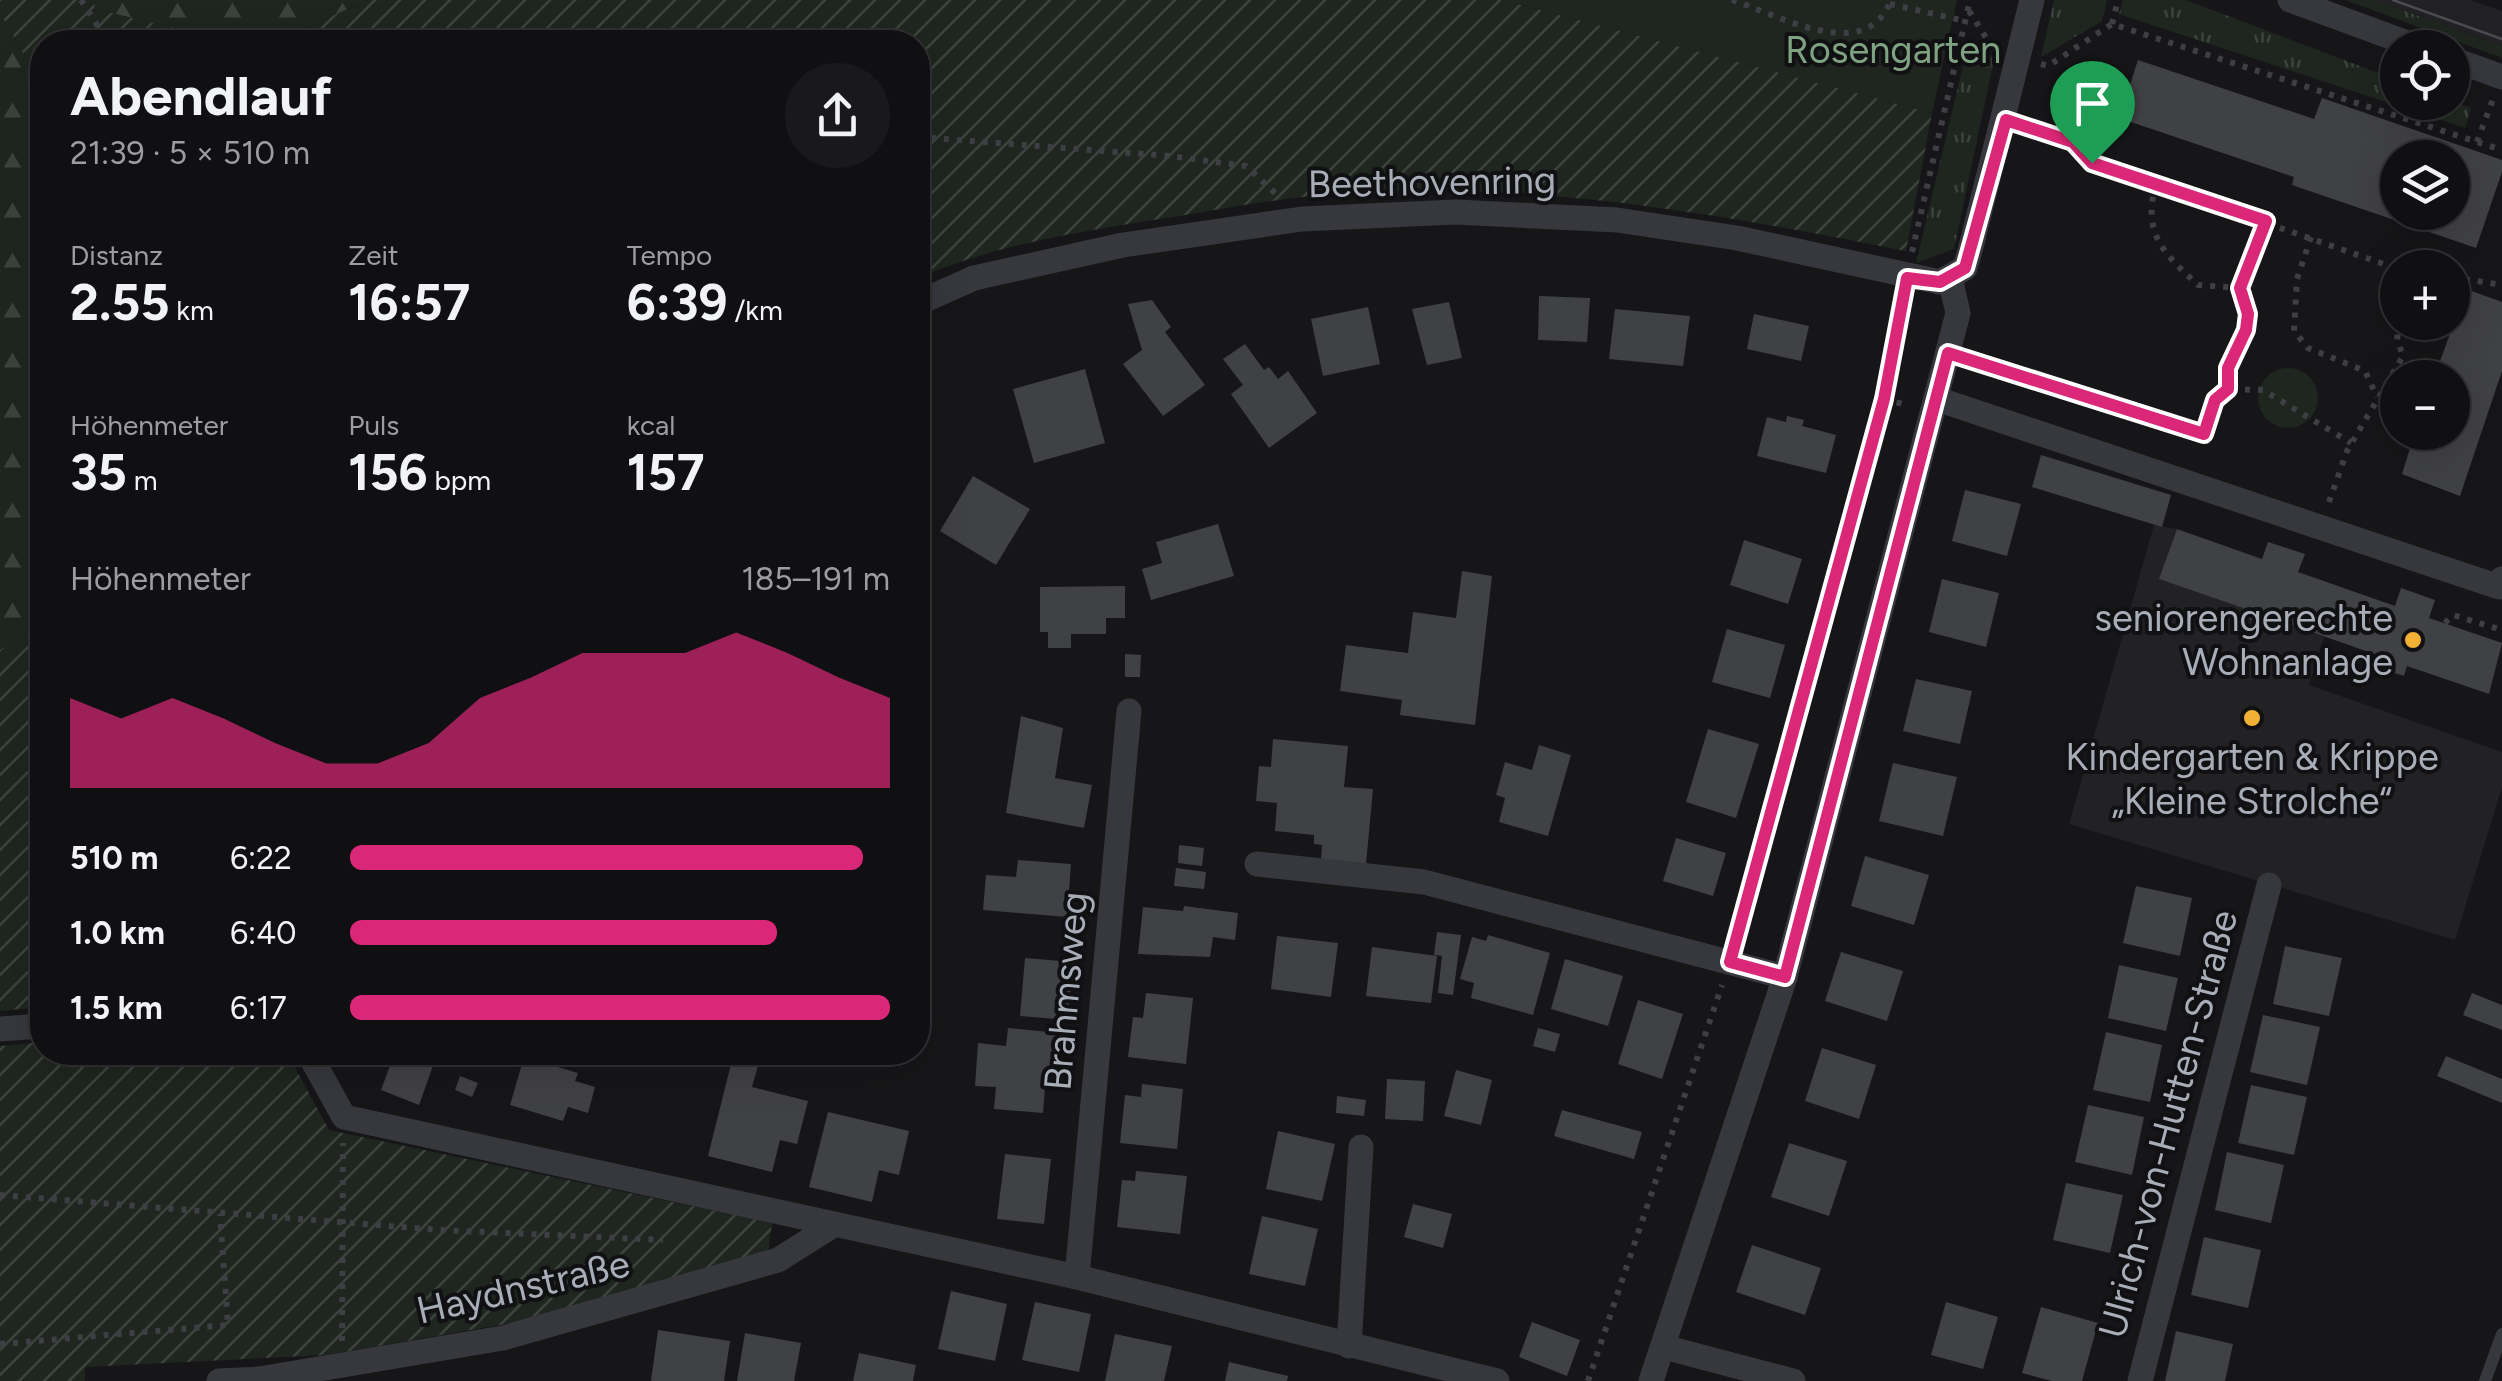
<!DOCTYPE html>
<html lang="de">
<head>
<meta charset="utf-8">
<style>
	:root { --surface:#101012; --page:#19191b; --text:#f1f3f6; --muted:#9c9d9f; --line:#303032; --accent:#db2777 }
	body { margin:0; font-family:Figtree,sans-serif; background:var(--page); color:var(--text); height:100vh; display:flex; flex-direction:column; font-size:38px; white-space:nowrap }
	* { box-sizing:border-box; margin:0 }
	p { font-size:32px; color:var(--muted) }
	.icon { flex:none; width:55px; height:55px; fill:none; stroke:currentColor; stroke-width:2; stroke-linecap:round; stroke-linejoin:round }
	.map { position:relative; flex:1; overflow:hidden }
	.details { position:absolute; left:30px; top:30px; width:900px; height:1035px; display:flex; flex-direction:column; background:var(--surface); border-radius:40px; box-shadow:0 10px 40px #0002,0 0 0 2px var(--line) }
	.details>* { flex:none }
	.fabs { position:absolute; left:2380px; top:30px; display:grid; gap:20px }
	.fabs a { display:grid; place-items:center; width:90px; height:90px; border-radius:50%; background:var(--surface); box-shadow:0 10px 40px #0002,0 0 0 2px var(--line); font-size:50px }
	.pin { position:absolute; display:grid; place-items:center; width:85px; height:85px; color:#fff; margin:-102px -42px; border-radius:50% 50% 50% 0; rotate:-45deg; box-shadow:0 0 10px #0007 }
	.pin .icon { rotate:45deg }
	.round { display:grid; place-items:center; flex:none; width:105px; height:105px; border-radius:52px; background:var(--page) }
	.head { display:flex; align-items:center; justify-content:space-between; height:170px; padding:0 40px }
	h1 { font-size:55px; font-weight:700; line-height:75px }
	.stats { display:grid; grid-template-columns:repeat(3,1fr); gap:15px; height:170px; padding:10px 40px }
	.stats div { display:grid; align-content:center }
	.stats b { font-size:50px; font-weight:700 }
	.stats small { font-size:28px; font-weight:400 }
	.stats p { font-size:28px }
	.chart { height:280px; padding:20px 40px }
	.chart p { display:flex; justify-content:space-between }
	.chart svg { width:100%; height:180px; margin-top:10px; fill:var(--accent); opacity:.7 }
	ul { padding:0 40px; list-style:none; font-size:32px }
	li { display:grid; grid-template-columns:160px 120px 1fr; align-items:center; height:75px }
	li i { height:25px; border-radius:12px; background:var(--accent) }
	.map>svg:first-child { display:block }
	.built { fill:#222225 }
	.grass { fill:url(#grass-tufts) }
	.forest { fill:url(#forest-firs) }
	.park { fill:#1e261f }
	.garden { fill:url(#garden-furrows) }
	.building { fill:#404145; fill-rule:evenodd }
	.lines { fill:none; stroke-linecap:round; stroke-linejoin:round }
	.path { stroke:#3d3f44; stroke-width:6; stroke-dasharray:5 8; stroke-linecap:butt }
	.lane { stroke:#37383d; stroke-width:12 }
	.street { stroke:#37383d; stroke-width:25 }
	.tram { stroke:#4a4c52; stroke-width:2.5 }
	.route-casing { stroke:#fff; stroke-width:20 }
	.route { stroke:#db2777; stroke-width:12 }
	.poi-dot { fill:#f2b134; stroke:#111113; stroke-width:4 }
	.labels { text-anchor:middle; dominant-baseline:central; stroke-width:8; stroke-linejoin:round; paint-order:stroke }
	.park-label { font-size:38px; fill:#7fa381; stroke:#111113 }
	.street-label { font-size:38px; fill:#a8adb8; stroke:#111113 }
	.poi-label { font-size:38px; fill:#a8adb8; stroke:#111113; text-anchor:end }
</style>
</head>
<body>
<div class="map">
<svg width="2502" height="1381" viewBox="0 0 2502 1381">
	<defs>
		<pattern id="grass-tufts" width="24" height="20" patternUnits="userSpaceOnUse" patternTransform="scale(2.5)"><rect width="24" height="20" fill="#1e261f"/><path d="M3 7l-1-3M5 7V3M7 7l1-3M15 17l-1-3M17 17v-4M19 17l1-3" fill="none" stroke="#3c433d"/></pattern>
		<pattern id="forest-firs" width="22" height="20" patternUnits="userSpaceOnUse" patternTransform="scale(2.5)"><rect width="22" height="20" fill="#1e261f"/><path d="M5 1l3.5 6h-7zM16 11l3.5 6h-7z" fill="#3c433d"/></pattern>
		<pattern id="garden-furrows" width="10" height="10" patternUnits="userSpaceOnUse" patternTransform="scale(2.5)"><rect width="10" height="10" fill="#1e261f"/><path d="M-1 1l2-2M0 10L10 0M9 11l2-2" fill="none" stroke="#3c433d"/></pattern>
	</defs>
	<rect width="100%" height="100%" fill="#161618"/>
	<g class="built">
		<path d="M2374,0h96l32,11v35z"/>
		<path d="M2154,525l23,4 -17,50 83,29 -3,8 26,9 3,-8 55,20 -15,48 193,67v35l-47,153 -386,-116z"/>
	</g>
	<g class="grass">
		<path d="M2054,0h53l-5,21 -61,36z"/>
		<path d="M2123,0h63l211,80 1,22 55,-1 18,7 -6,20 -346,-114z"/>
		<path d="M2346,0h28l128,46v12z"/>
		<path d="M1995,55l-41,194 -38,14 47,-197 14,-9z"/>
	</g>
	<g class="forest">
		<path d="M94,0h275l-97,42h-39l-139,-33z"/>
		<path d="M0,13l42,73v535l-42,29z"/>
	</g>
	<g class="park">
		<path d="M1502,0h455l-25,113z"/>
		<circle cx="2288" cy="398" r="30"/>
	</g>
	<g class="garden">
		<path d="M0,0h94l1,9 138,33h-191v44l-42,-73z"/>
		<path d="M369,0h1133l430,113 -26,138c-198,-39 -400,-76 -603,-54 -48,5 -95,15 -143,22 -82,13 -166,26 -242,59v-236h-646z"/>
		<path d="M42,621v386l-42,4v-361z"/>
		<path d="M42,1042v10l245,1 42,77 443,93 -4,30 -263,71 -179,31 -241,12v14h-85v-335z"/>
	</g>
	<g class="building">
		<path d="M2138,60l176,59 8,-21 180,62v12l-26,76 -184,-63 2,-8 -175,-59zM2398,158h54v54h-54z"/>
		<path d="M2466,289l36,13v69l-42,125 -58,-22 13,-42h37v-54h-18z"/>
		<path d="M1539,296l51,2 -3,44 -49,-2z"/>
		<path d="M1152,300l19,27 -6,5 40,53 -42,31 -40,-52 19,-14 -14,-46z"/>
		<path d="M1449,302l13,56 -35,7 -15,-56z"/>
		<path d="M1368,307l12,57 -57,12 -12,-57z"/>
		<path d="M1615,309l75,7 -7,50 -74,-7z"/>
		<path d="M1754,314l55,12 -8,35 -54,-12z"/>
		<path d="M1245,344l19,26 5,-3 9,12 10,-8 29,42 -48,35 -38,-54 12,-9 -20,-26z"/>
		<path d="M1085,369l20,74 -71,20 -21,-74z"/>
		<path d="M1787,416l17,4 -2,6 34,9 -10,38 -69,-17 10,-39 19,5z"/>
		<path d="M2041,455l130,40 -9,32 -130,-40z"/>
		<path d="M973,476l57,33 -34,56 -56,-34z"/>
		<path d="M1965,490l56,14 -14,52 -55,-15z"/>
		<path d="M1218,524l16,52 -83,24 -9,-31 20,-6 -6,-21z"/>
		<path d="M2177,529l85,30 6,-17 37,12 -7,18 97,34 6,-18 34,12 -6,18 73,25 -13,51 -82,-28 -3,10 -28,-9 4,-11 -111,-39 -3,8 -26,-9 3,-8 -84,-29z"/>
		<path d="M1744,540l58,19 -14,45 -58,-19z"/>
		<path d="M1462,571l30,5 -17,149 -75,-10 2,-15 -62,-9 6,-46 62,8 5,-41 43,6z"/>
		<path d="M1942,579l57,14 -13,54 -57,-15z"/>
		<path d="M1125,586v32h-19v16h-35v14h-23v-16h-8v-45z"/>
		<path d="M1727,629l58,16 -15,53 -58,-16z"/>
		<path d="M1125,654l16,1 -1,22h-15z"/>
		<path d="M1916,679l56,12 -12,53 -57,-13z"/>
		<path d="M1021,716l42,12 -8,50 37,7 -8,43 -78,-15z"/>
		<path d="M1708,729l51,15 -23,74 -50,-16z"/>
		<path d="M1273,739l75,7 -4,41 29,2 -7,75 -45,-4 1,-15 -8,-1v-9l-39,-4 2,-28 -21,-2 3,-35 12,1z"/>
		<path d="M1539,745l32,10 -23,81 -49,-14 6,-24 -9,-3 9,-33 27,8z"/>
		<path d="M1893,763l64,14 -14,59 -64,-15z"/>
		<path d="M1676,838l50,15 -13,43 -50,-15z"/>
		<path d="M1179,845l25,3 -2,18 -24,-3z"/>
		<path d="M1865,856l64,19 -15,50 -63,-19z"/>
		<path d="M1018,860l53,4 -4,53 -84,-7 3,-35 30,2z"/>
		<path d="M1176,868l30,4 -2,17 -30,-3z"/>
		<path d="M2136,886l56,12 -12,58 -57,-13z"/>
		<path d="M1184,906l54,7 -3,27 -22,-3 -3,20 -72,-3 5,-47 40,4z"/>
		<path d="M1437,932l24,3 -8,60 -15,-2 4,-37 -8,-1z"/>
		<path d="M1488,935l62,18 -17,62 -62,-17 3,-15 -14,-4 12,-42 14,4z"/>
		<path d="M1277,936l61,7 -7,54 -60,-8z"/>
		<path d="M2285,946l57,12 -13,58 -56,-12z"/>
		<path d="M1372,947l65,9 -6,47 -65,-7z"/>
		<path d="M1841,952l62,19 -16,50 -62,-20z"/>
		<path d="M1025,958l48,4 -5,58 -48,-4z"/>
		<path d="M1565,959l58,17 -15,50 -57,-17z"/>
		<path d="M2119,965l59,13 -12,53 -58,-13z"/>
		<path d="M1146,993l47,5 -7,66 -58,-7 5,-40 10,1z"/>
		<path d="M2472,993l30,12v25l-39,-15z"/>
		<path d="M1638,1000l45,14 -21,65 -44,-15z"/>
		<path d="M2263,1015l57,12 -13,58 -57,-13z"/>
		<path d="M1008,1028l51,5 -4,43 -9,-1 -3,38 -49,-4 2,-22 -21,-1 3,-43 28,3z"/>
		<path d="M1538,1028l22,6 -5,18 -22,-6z"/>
		<path d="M2106,1032l56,13 -12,57 -57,-12z"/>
		<path d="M1822,1048l54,17 -17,54 -54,-18z"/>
		<path d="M395,1052h43l-19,53 -38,-15z"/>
		<path d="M734,1052h43l-3,11 -14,-4 -8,28 56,14 -11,43 -17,-4 -8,32 -64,-16z"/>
		<path d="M2446,1056l56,23v24l-65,-27z"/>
		<path d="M524,1057l54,16 -3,8 20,6 -7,26 -20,-6 -5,14 -53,-16z"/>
		<path d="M1456,1070l36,10 -11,45 -37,-9z"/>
		<path d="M460,1076l18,7 -6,14 -17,-7z"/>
		<path d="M1387,1079l38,2 -2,40 -38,-2z"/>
		<path d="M1142,1084l41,5 -6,60 -57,-6 5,-48 16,2z"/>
		<path d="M2251,1085l56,12 -13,58 -56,-12z"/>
		<path d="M1337,1096l29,4 -2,16 -28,-3z"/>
		<path d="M2088,1105l56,12 -12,58 -57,-13z"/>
		<path d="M1562,1110l80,22 -8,27 -80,-23z"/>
		<path d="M828,1112l81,19 -10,44 -20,-5 -7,32 -63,-15z"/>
		<path d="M1278,1131l57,13 -13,57 -56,-12z"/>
		<path d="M1789,1143l58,18 -18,55 -58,-19z"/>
		<path d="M2227,1152l57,13 -13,58 -56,-13z"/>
		<path d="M1005,1154l46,5 -7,65 -47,-5z"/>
		<path d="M1136,1171l51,5 -7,58 -63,-7 5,-47 13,1z"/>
		<path d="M2066,1183l57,12 -13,58 -57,-13z"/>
		<path d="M1413,1204l39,10 -9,34 -39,-11z"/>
		<path d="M1262,1216l56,13 -13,57 -56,-12z"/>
		<path d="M2204,1237l57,13 -13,58 -57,-13z"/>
		<path d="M1752,1245l69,23 -16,47 -69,-23z"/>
		<path d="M951,1291l56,13 -12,57 -57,-12z"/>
		<path d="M1035,1302l56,12 -12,58 -57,-12z"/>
		<path d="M1946,1302l52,15 -15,52 -52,-14z"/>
		<path d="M2041,1307l57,16 -16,58h-30l-30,-8z"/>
		<path d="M1532,1322l48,18 -13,36 -48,-19z"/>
		<path d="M658,1330l72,11 -6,40h-73z"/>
		<path d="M2176,1331l57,13 -8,37h-60z"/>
		<path d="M745,1333l56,10 -7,38h-57z"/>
		<path d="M1115,1334l57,12 -8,35h-59z"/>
		<path d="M859,1353l57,12 -3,16h-60z"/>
		<path d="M1229,1362l59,14 -1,5h-62z"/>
	</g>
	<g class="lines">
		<g class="path">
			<path d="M81,0l27,42"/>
			<path d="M1732,0c47,15 134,66 159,0"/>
			<path d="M1890,4l75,17"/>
			<path d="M1969,11l23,36"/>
			<path d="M2112,24l6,-24"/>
			<path d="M1954,62l38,-15"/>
			<path d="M2041,64l7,2 64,-42 390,126"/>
			<path d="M918,137l252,19 76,10 30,28"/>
			<path d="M2477,142l16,-43"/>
			<path d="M2108,168l290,101"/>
			<path d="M2156,184c-14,49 7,69 42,101l42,3c16,51 -11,55 -12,101"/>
			<path d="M2311,237l-14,42 -3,52 14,17 57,23 12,26"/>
			<path d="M1912,252l58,-252"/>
			<path d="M2452,277l50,8"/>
			<path d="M2240,288l26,-67"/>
			<path d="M1973,361l231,73 11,-34 13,-11 35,1 88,53"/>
			<path d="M1884,399l23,6"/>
			<path d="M2329,502l18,-51 56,-95 -6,-16 2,-18"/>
			<path d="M2445,623l8,-8 49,15"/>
			<path d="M1736,940l148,-541 19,-100"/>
			<path d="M0,1195l439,35 224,10"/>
			<path d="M342,1341l1,-198"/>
			<path d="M0,1344l228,-19 -8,-111"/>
			<path d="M1588,1381l134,-396"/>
		</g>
		<g class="lane">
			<path d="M2005,120l68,22 19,21"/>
			<path d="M2485,1381l17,-47"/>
		</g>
		<g class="street">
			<path d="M2290,0l131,48"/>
			<path d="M2452,59l50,18"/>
			<path d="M918,303l56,-25 149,-33 179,-26 154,-7 161,8 120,18 203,44 25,-14 6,-21 61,-247"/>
			<path d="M1937,399l562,188 3,-8"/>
			<path d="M1257,864l167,18 361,95"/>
			<path d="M0,1029l42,-3"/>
			<path d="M308,1052l36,65 733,160 420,104"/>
			<path d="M1077,1277l52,-566"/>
			<path d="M1349,1346l12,-199"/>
			<path d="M1664,1347l129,34"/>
			<path d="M219,1381l40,-2 244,-41 275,-78 54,-34"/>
			<path d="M1651,1381l134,-404 173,-664 -8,-35"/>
			<path d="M2140,1381l129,-496"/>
		</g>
		<path class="tram" d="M2393,0l109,39"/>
	</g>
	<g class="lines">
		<g class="route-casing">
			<path id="route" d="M2006,120l67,22 19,21 174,58 -26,67 8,26 -2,16 -18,38v21l-13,11 -11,34 -256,-81 -163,624 -55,-15 154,-563 23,-121 33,4 25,-14z"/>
		</g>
		<use href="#route" class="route"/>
	</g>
	<g class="poi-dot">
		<circle cx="2413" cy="640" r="10"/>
		<circle cx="2252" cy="718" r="10"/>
	</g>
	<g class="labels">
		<g class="park-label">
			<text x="1893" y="50">Rosengarten</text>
		</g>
		<g class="street-label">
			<text transform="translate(1432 182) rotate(-1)">Beethovenring</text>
			<text transform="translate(1066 991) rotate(-85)">Brahmsweg</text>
			<text transform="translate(2168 1124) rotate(-75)">Ulrich-von-Hutten-Straße</text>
			<text transform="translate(523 1287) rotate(-13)">Haydnstraße</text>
		</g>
		<g class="poi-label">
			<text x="2393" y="618">seniorengerechte<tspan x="2393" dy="44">Wohnanlage</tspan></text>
			<text x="2252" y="757" text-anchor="middle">Kindergarten &amp; Krippe<tspan x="2252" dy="44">„Kleine Strolche“</tspan></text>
		</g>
	</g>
</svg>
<div class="fabs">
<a><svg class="icon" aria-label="locate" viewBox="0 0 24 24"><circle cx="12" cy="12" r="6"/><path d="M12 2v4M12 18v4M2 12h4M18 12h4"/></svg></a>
<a><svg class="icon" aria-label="layers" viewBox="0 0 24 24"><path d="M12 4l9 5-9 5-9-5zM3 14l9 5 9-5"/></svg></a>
<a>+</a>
<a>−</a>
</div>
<div class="pin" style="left:2092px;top:163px;background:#1e9e55"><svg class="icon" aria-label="arrive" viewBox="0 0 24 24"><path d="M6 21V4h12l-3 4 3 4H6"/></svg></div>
<section class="details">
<div class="head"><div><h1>Abendlauf</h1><p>21:39 · 5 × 510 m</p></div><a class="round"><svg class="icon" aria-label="share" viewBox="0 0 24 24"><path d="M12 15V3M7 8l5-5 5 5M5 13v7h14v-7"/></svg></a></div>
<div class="stats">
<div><p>Distanz</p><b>2.55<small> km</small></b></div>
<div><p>Zeit</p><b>16:57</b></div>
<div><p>Tempo</p><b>6:39<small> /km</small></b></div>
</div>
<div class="stats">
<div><p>Höhenmeter</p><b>35<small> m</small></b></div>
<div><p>Puls</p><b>156<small> bpm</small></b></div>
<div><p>kcal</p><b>157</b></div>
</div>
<div class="chart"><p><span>Höhenmeter</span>185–191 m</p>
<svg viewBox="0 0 160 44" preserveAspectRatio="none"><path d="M0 44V22L10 27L20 22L30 27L40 33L50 38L60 38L70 33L80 22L90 17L100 11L110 11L120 11L130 6L140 11L150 17L160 22V44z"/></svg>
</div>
<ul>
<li><b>510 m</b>6:22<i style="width:95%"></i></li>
<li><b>1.0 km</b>6:40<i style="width:79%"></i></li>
<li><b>1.5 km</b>6:17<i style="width:100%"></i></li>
</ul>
</section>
</div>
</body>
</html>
